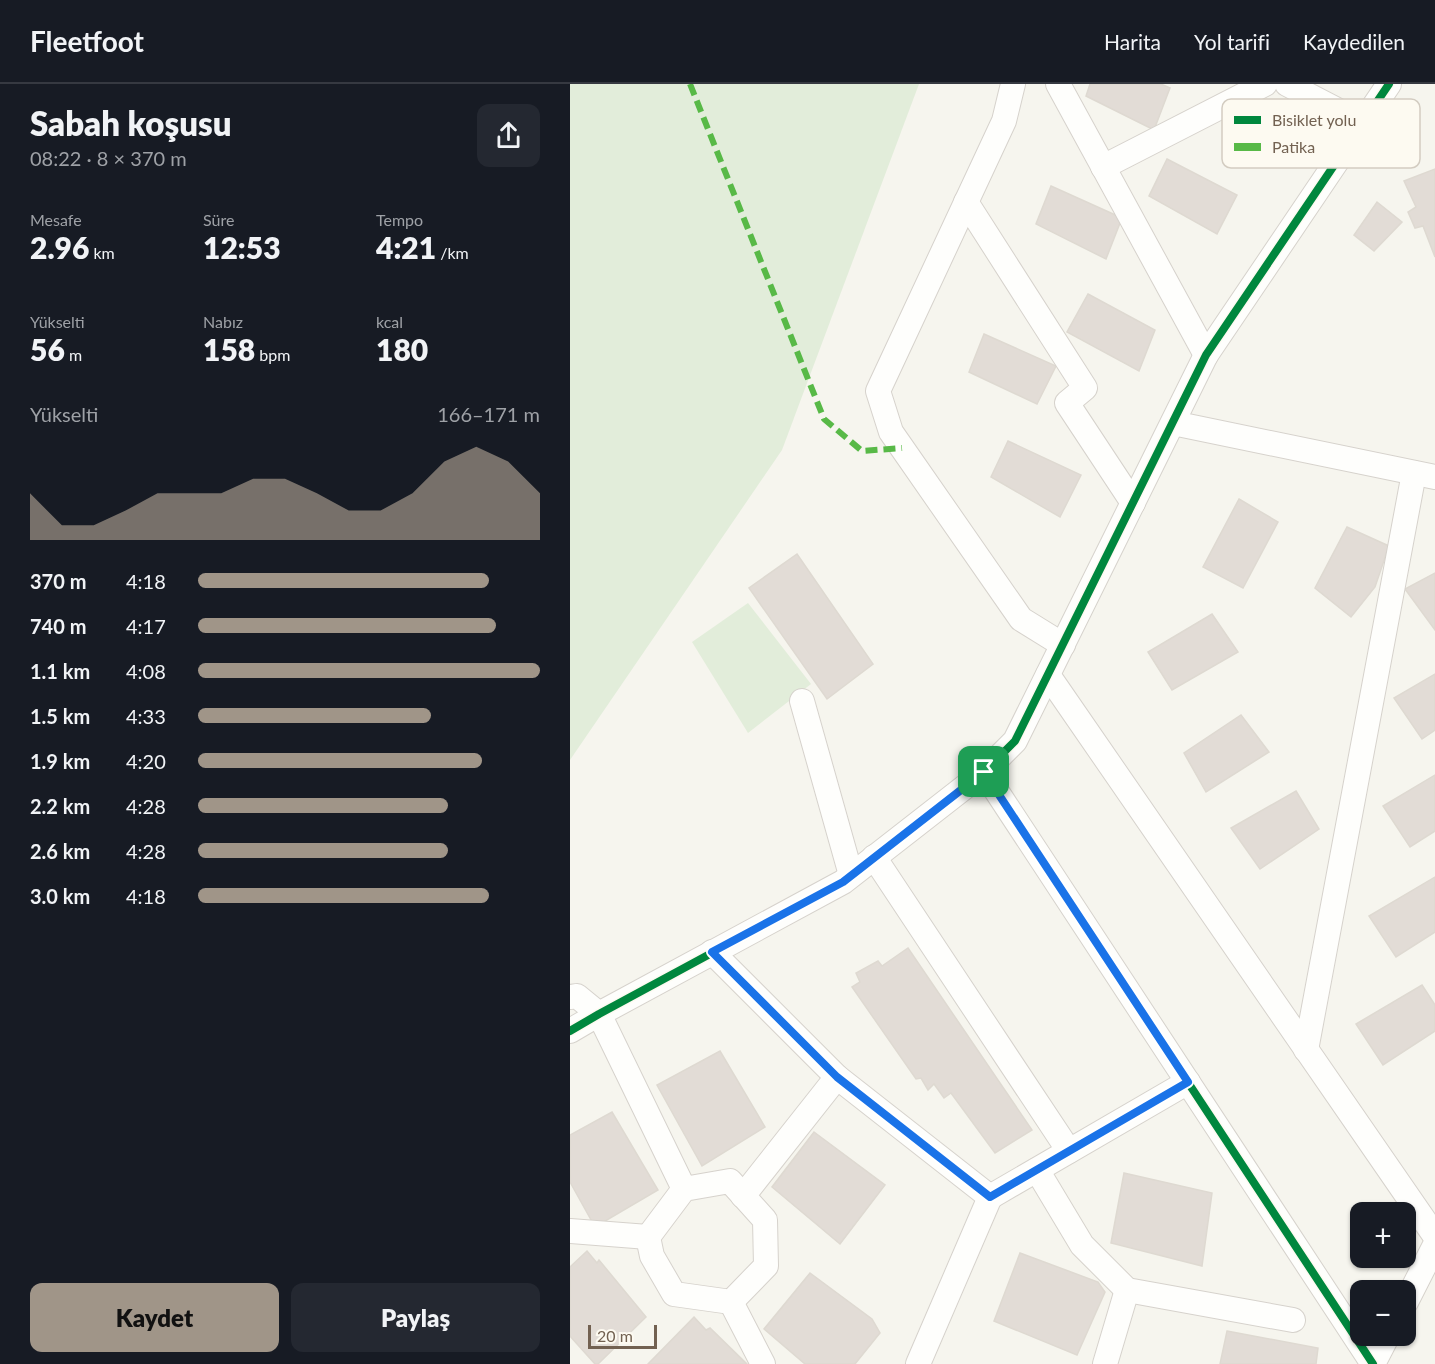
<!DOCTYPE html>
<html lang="tr">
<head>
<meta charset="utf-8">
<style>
	:root { --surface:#171b24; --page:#242831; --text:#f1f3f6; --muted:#9ea1a6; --line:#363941; --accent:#a09588 }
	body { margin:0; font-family:Lato,sans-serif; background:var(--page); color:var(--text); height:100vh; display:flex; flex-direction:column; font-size:22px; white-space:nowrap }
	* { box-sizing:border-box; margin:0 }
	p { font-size:20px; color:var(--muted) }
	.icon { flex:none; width:33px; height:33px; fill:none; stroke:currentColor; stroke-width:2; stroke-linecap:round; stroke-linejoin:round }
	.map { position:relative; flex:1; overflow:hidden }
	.details { display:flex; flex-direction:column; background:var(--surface); width:570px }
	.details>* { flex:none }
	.controls { position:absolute; left:780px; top:1118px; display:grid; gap:12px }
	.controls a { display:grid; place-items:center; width:66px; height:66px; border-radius:12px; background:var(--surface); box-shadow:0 2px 4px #0004; font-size:30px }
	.scale { position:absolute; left:18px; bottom:15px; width:69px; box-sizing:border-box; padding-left:6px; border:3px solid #726151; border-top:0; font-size:16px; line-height:21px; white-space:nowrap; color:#726151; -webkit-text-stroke:4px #fdfaf1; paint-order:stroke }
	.pin { position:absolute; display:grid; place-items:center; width:51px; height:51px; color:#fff; margin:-26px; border-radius:12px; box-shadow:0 3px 9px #0006 }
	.round { display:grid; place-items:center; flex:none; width:63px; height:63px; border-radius:12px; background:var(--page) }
	.summary { display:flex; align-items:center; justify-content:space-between; height:102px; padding:0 30px }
	h1 { font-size:33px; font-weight:800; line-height:45px }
	.figures { display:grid; grid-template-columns:repeat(3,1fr); gap:9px; height:102px; padding:6px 30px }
	.figures div { display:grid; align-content:center }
	.figures b { font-size:30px; font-weight:800 }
	.figures small { font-size:16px; font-weight:400 }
	.figures p { font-size:16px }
	.chart { height:168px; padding:12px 30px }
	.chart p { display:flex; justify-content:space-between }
	.chart svg { width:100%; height:108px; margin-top:6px; fill:var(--accent); opacity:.7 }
	.action { display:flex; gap:12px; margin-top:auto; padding:12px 30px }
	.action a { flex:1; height:69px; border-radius:12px; background:var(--accent); color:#111; font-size:24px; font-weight:800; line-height:69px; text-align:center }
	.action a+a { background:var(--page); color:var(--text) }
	ul { padding:0 30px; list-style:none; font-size:20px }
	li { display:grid; grid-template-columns:96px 72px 1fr; align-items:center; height:45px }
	li i { height:15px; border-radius:8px; background:var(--accent) }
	header { display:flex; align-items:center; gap:36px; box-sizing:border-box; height:84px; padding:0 30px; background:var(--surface); border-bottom:2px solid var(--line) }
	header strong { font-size:28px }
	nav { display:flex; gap:33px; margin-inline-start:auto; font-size:21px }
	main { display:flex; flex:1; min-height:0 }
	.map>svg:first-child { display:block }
	.green { fill:#e2edda }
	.building { fill:#e2dcd6; stroke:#ded9d1; stroke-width:1.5 }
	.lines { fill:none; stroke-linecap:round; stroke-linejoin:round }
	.minor-casing { stroke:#d6d2cc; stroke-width:26 }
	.minor { stroke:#fefefc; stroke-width:24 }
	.quiet { stroke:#58b947; stroke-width:6; stroke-dasharray:12 6; stroke-linecap:butt }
	.cycleway-casing { stroke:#fdfaf1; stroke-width:11 }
	.cycleway { stroke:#00873e; stroke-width:8 }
	.route-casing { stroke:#fff; stroke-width:12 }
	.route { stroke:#1a73e8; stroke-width:8 }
	.key { fill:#fdfaf1; stroke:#d3ccc1; stroke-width:1.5 }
	.key-label { font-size:16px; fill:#726151 }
</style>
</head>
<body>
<header>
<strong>Fleetfoot</strong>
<nav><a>Harita</a><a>Yol tarifi</a><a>Kaydedilen</a></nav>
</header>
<main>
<section class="details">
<div class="summary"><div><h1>Sabah koşusu</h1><p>08:22 · 8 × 370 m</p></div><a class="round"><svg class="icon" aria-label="share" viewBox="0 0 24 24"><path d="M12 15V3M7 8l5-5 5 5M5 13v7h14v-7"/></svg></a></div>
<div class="figures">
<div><p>Mesafe</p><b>2.96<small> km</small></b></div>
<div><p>Süre</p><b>12:53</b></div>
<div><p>Tempo</p><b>4:21<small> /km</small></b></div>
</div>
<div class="figures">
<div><p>Yükselti</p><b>56<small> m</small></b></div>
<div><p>Nabız</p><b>158<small> bpm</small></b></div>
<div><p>kcal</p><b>180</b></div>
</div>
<div class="chart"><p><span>Yükselti</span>166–171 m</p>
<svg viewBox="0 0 160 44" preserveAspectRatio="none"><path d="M0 44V25L10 38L20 38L30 32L40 25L50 25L60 25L70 19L80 19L90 25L100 32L110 32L120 25L130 12L140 6L150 12L160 25V44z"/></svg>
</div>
<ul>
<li><b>370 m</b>4:18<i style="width:85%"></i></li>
<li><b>740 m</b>4:17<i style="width:87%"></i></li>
<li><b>1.1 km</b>4:08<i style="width:100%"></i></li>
<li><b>1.5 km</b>4:33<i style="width:68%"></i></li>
<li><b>1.9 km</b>4:20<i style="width:83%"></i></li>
<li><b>2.2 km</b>4:28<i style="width:73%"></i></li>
<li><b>2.6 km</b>4:28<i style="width:73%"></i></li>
<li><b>3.0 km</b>4:18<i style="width:85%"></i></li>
</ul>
<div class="action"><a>Kaydet</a><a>Paylaş</a></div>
</section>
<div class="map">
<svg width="865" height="1280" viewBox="0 0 865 1280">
	<rect width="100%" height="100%" fill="#f6f5ee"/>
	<g class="green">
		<path d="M0,0h349l-137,366 -212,310z"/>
		<path d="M178,519l63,81 -63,49 -56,-91z"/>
	</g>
	<g class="building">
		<path d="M520,0h71l9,4 -16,42 -68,-34z"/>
		<path d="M597,75l70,36 -20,39 -68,-38z"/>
		<path d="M865,85v88l-12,-31 -8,2 -7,-16 8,-5 -12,-26z"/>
		<path d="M481,102l71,32 -16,41 -70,-35z"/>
		<path d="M807,118l25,20 -28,29 -20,-16z"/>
		<path d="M518,210l67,36 -16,41 -72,-39z"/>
		<path d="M414,250l72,32 -19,38 -68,-32z"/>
		<path d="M438,357l73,34 -21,42 -69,-40z"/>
		<path d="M669,415l39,23 -35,66 -40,-21z"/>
		<path d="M777,443l42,19 -14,41 -24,30 -36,-29z"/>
		<path d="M227,470l76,110 -46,35 -78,-111z"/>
		<path d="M865,489v57l-30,-41z"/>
		<path d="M642,530l26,38 -66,38 -24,-38z"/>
		<path d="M865,590v56l-13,9 -28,-41z"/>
		<path d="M671,631l28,37 -63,40 -22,-39z"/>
		<path d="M865,691v56l-25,16 -27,-41z"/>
		<path d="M726,707l23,38 -59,40 -29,-41z"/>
		<path d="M865,793v55l-39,25 -27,-41z"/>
		<path d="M338,864l124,182 -37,23 -44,-60 -7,5 -10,-14 -6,6 -7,-12 -5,1 -64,-92 8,-5 -4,-9 22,-12 4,5z"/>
		<path d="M852,901l13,20v26l-52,34 -27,-41z"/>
		<path d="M150,967l45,76 -63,39 -45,-81z"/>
		<path d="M42,1028l46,78 -63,37 -25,-45v-47z"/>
		<path d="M244,1048l71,53 -45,59 -68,-57z"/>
		<path d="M554,1089l88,20 -10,73 -91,-23z"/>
		<path d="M17,1167l10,12 2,-3 47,57 -48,47h-3l-25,-28v-69z"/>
		<path d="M450,1169l78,29 7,10 -28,63 -83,-34z"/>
		<path d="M240,1189l62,46 8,14 -25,31h-50l-41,-35z"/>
		<path d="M124,1233l12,13 4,-2 37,36h-99z"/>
		<path d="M657,1247l91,17 -2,16h-96z"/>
	</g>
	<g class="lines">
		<g class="minor-casing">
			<g id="minor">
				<path d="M443,0l-9,37 -126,270 13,41 130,187 42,26"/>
				<path d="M488,0l148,271"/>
				<path d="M717,0l75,39"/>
				<path d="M533,83l162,-83"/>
				<path d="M396,118l119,186 -18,15 66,100"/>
				<path d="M603,339l262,54"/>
				<path d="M478,591l387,561"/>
				<path d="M232,617l49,174"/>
				<path d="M414,688l389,592"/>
				<path d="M304,773l195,294"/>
				<path d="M142,868l125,125 153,120 198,-115"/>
				<path d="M0,913l7,-1 22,18 85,175"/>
				<path d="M0,947l29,-17 244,-132 141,-110 31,-31 191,-386 183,-271"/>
				<path d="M736,966l108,-577"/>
				<path d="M467,1086l45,75 45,45 166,30"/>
				<path d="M160,1097l35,39 1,46 -35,36 -57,-8 -22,-38 -4,-19 36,-48z"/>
				<path d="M173,1112l94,-119"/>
				<path d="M0,1147l78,6"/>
				<path d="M161,1218l32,62"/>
				<path d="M836,1218l29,-57"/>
				<path d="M348,1280l72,-167"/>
				<path d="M535,1280l22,-74"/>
				<path d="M803,1280l15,-29"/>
			</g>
		</g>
		<use href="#minor" class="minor"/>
		<path class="quiet" d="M120,0l134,335 38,32 40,-3"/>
		<g class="cycleway-casing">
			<g id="cycleway">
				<path d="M414,688l389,592"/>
				<path d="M0,947l29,-17 244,-132 141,-110 31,-31 191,-386 183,-271"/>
			</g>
		</g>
		<use href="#cycleway" class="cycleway"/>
	</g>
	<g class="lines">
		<g class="route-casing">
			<path id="route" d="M414,688l204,310 -198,115 -153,-120 -125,-125 131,-70z"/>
		</g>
		<use href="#route" class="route"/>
	</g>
	<rect x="652" y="15" width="198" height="69" rx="9" class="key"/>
	<rect x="664" y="32" width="27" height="8" fill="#00873e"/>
	<rect x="664" y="59" width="27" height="8" fill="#58b947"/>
	<g class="key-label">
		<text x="702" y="42">Bisiklet yolu</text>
		<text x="702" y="69">Patika</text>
	</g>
</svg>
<div class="controls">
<a>+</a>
<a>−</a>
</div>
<div class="scale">20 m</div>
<div class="pin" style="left:414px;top:688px;background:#1e9e55"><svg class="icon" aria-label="arrive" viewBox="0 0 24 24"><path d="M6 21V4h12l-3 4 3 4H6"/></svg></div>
</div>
</main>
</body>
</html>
